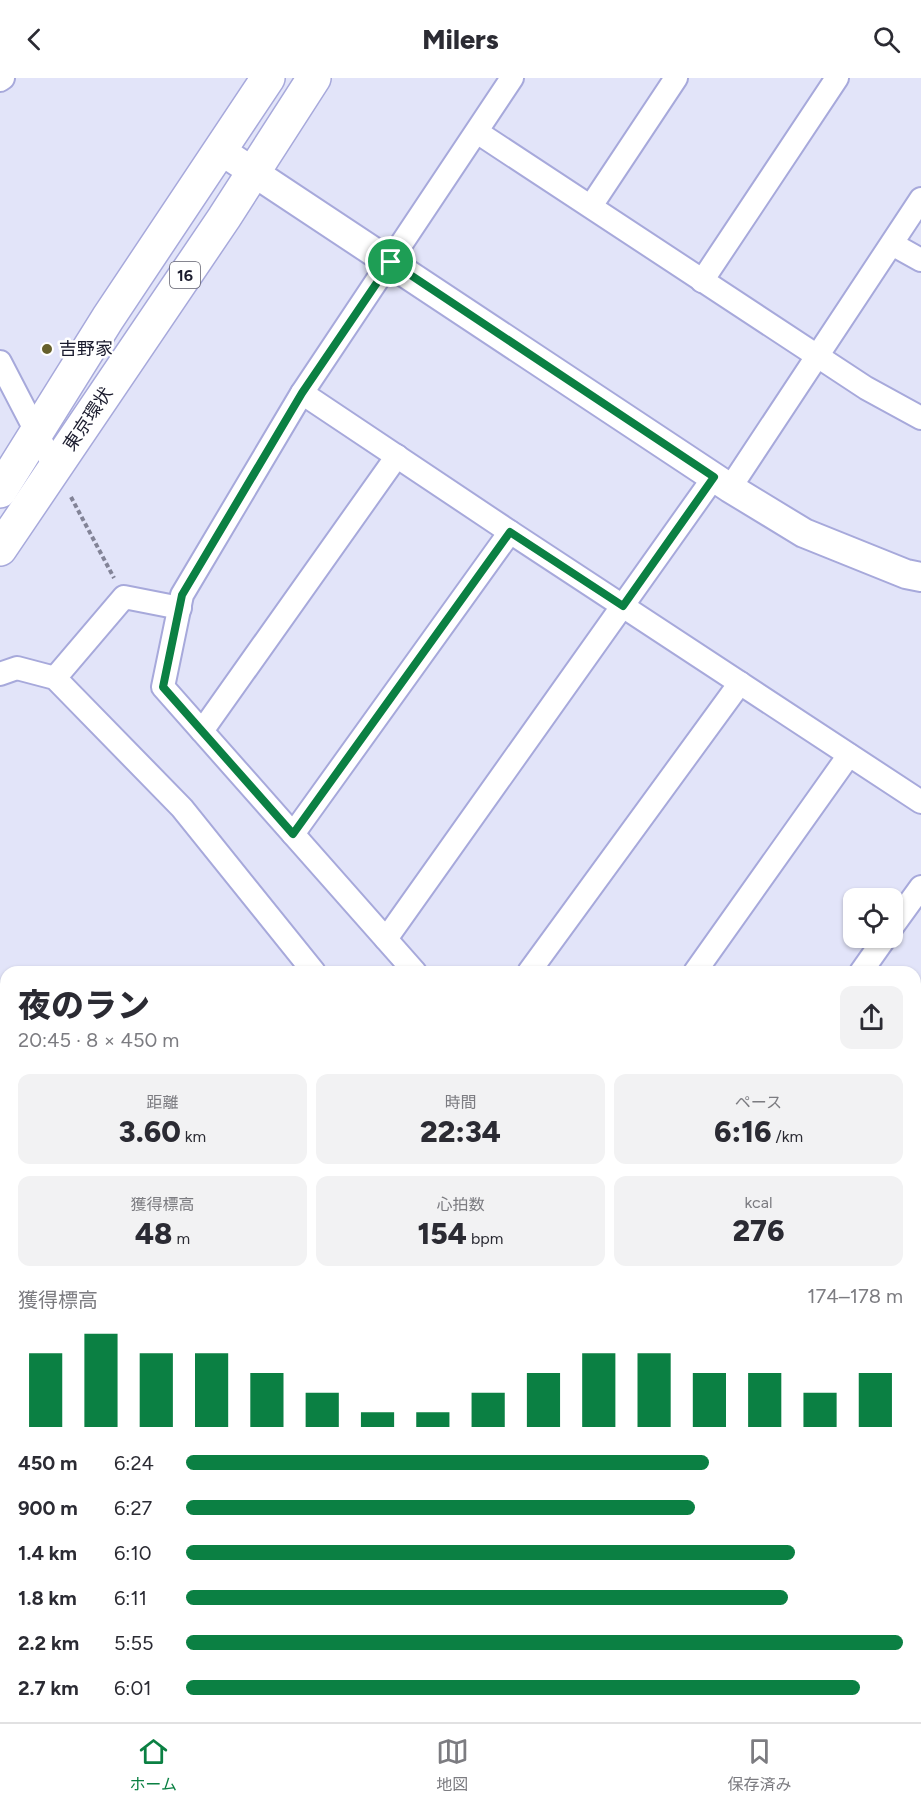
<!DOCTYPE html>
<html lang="ja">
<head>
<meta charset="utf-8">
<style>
	:root { --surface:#fff; --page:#f2f2f3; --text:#2b2b33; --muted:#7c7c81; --line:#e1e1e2; --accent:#0b8043 }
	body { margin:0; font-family:Figtree,"Noto Sans JP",sans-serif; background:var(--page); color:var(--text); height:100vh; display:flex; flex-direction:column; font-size:22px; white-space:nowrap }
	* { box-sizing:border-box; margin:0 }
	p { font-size:20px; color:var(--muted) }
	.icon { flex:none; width:33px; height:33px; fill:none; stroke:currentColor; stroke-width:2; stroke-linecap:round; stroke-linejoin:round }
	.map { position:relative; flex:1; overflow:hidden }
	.sheet { position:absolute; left:0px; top:888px; width:921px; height:756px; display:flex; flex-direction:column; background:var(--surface); border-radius:18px 18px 0 0; box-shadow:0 2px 4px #0004 }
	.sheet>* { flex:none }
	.buttons { position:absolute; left:843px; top:810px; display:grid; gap:12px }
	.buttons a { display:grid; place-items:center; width:60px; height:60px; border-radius:12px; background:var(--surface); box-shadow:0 2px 4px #0004; font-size:30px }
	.pin { position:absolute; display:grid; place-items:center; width:51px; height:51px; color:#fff; margin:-26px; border:3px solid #fff; border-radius:50%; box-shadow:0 2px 6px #0007 }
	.round { display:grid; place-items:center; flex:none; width:63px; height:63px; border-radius:12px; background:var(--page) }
	.overview { display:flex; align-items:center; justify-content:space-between; height:102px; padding:0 18px }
	h1 { font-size:33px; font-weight:800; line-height:45px }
	.metrics { display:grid; grid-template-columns:repeat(3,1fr); gap:9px; height:102px; padding:6px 18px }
	.metrics div { display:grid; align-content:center; border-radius:12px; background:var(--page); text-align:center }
	.metrics b { font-size:30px; font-weight:800 }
	.metrics small { font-size:16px; font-weight:400 }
	.metrics p { font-size:16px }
	.chart { height:168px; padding:12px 18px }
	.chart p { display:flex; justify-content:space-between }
	.chart svg { width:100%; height:108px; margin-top:6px; stroke:var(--accent); stroke-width:6 }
	ul { padding:0 18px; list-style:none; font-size:20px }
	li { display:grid; grid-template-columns:96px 72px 1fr; align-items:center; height:45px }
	li i { height:15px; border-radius:8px; background:var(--accent) }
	header { display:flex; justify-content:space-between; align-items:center; height:78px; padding:0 18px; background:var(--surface); font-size:27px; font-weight:800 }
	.menu { display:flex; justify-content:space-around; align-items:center; height:84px; border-top:2px solid var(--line); background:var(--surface); font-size:16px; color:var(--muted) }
	.menu a { display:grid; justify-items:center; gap:3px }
	.menu .selected { color:var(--accent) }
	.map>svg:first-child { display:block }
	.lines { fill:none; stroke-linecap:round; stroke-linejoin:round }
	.stream { stroke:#6ae2ad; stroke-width:8 }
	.service-casing { stroke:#a7a9db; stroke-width:15 }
	.minor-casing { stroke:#a7a9db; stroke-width:26 }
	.tertiary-casing { stroke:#a7a9db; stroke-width:32 }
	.trunk-casing { stroke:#a7a9db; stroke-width:36 }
	.path { stroke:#828397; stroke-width:4; stroke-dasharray:4.5 3; stroke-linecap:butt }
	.service { stroke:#fff; stroke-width:12 }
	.minor { stroke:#fff; stroke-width:22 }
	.tertiary { stroke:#fff; stroke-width:28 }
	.trunk { stroke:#fff; stroke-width:33 }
	.route-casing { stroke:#fff; stroke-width:12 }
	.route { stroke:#0b8043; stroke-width:8 }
	.poi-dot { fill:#66602c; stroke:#fff; stroke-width:2 }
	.labels { text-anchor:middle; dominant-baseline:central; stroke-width:5; stroke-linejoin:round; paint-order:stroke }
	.shield { fill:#fff; stroke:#5f5f6c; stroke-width:1.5 }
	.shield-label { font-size:16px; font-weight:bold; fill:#1a1b2d }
	.poi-label { font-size:18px; fill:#1a1b2d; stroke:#fff; text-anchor:start }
	.street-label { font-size:18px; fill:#1a1b2d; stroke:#fff }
</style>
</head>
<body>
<header><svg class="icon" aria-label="back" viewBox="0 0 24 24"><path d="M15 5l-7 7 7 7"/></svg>Milers<svg class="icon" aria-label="search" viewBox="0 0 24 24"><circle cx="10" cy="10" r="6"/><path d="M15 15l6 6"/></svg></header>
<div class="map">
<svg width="921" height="1644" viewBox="0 0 921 1644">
	<rect width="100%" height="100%" fill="#e2e4f9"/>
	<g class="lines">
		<g class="stream">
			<path d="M915,1581l6,-6"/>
			<path d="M844,1644l7,-6"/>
		</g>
		<g class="service-casing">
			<path id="service" d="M0,946l6,12"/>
		</g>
		<g class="minor-casing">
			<g id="minor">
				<path d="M0,2l3,-2"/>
				<path d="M477,54l389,256 55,30"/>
				<path d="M591,128l85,-128"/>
				<path d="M892,166l29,16"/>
				<path d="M702,203l135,-203"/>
				<path d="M0,284l55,106"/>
				<path d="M302,315l208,139 411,270"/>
				<path d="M730,410l191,-289"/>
				<path d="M0,596l17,-6 38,10 127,130 132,164"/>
				<path d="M55,600l69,-81 56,11"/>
				<path d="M202,653l195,-275"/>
				<path d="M293,756l217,-302"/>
				<path d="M892,849l29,-40"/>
				<path d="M386,861l328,-462"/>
				<path d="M415,894l-252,-285 19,-92 120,-202 210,-315"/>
				<path d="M529,894l211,-289"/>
				<path d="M695,894l154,-217"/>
				<path d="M861,894l24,-34"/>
				<path d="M915,1048l6,-9"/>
				<path d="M915,1292l6,-8"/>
			</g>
		</g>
		<g class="tertiary-casing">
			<path id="tertiary" d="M220,72l510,338 74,45 102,41 15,3"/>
		</g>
		<g class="trunk-casing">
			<g id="trunk">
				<path d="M0,413l108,-173 160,-240"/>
				<path d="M0,471l224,-331 90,-140"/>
			</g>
		</g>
		<g class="path">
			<path d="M71,419l43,81"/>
			<path d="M645,1644l13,-6"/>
		</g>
		<use href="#service" class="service"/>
		<use href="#minor" class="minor"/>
		<use href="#tertiary" class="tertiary"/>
		<use href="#trunk" class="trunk"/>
	</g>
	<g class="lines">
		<g class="route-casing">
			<path id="route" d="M391,184l323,215 -91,129 -113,-74 -217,302 -130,-147 19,-92 120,-202z"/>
		</g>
		<use href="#route" class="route"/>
	</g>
	<circle class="poi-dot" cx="47" cy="271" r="6"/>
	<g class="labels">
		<rect class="shield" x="170" y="184" width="30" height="26" rx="4.5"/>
		<g class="shield-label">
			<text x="185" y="197">16</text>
		</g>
		<g class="poi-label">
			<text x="59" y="271">吉野家</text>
		</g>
		<g class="street-label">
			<text transform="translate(88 341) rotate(-56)">東京環状</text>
		</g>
	</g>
</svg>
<div class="buttons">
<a><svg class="icon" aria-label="locate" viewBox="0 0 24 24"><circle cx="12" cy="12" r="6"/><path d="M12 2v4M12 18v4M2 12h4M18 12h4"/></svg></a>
</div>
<div class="pin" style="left:391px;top:184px;background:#1e9e55"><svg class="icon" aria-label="arrive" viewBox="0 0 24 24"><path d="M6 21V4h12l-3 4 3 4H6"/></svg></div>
<section class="sheet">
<div class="overview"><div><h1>夜のラン</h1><p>20:45 · 8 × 450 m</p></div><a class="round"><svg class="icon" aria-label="share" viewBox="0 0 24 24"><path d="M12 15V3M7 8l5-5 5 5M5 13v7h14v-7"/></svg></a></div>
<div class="metrics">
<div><p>距離</p><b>3.60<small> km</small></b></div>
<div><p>時間</p><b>22:34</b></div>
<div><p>ペース</p><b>6:16<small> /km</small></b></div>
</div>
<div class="metrics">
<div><p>獲得標高</p><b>48<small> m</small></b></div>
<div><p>心拍数</p><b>154<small> bpm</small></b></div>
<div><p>kcal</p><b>276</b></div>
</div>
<div class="chart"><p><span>獲得標高</span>174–178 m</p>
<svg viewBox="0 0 160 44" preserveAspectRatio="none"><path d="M5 44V14M15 44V6M25 44V14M35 44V14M45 44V22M55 44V30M65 44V38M75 44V38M85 44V30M95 44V22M105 44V14M115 44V14M125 44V22M135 44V22M145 44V30M155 44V22"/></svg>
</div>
<ul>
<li><b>450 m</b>6:24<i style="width:73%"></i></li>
<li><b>900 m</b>6:27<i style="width:71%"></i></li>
<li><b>1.4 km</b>6:10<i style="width:85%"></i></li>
<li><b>1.8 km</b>6:11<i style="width:84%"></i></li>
<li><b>2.2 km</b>5:55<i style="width:100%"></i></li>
<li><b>2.7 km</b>6:01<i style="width:94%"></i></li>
</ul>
</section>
</div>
<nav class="menu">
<a class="selected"><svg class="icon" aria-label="home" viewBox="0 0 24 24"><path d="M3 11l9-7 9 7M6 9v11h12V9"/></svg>ホーム</a>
<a><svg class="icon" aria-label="map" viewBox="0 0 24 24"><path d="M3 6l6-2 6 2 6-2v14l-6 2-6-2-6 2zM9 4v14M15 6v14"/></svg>地図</a>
<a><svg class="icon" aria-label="saved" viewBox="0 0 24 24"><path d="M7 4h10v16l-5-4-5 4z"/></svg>保存済み</a>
</nav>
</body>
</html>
